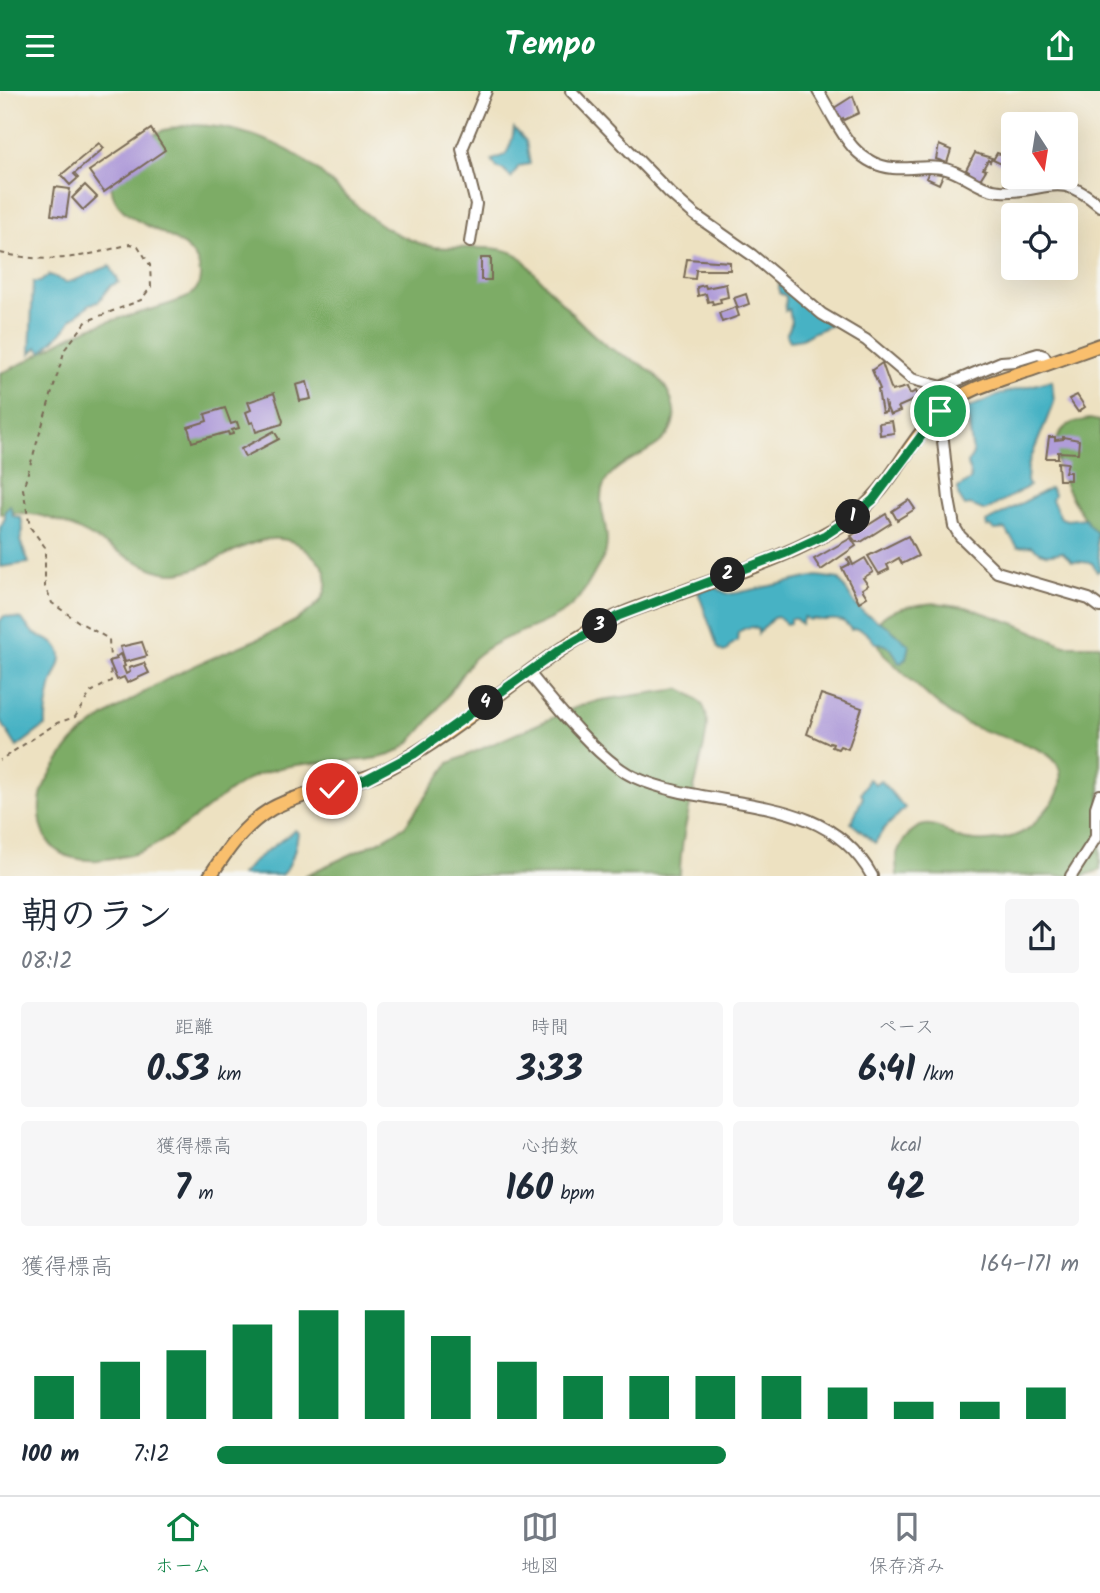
<!DOCTYPE html>
<html lang="ja">
<head>
<meta charset="utf-8">
<style>
	:root { --surface:#fff; --page:#f6f6f7; --text:#1f2937; --muted:#747a83; --line:#e0e1e3; --accent:#0b8043 }
	body { margin:0; font-family:Kalam,"Klee One",sans-serif; background:var(--page); color:var(--text); height:100vh; display:flex; flex-direction:column; font-size:26px; white-space:nowrap }
	* { box-sizing:border-box; margin:0 }
	p { font-size:23px; color:var(--muted) }
	.icon { flex:none; width:38px; height:38px; fill:none; stroke:currentColor; stroke-width:2; stroke-linecap:round; stroke-linejoin:round }
	.map { position:relative; height:785px; overflow:hidden }
	.drawer { display:flex; flex-direction:column; background:var(--surface); flex:1 }
	.drawer>* { flex:none }
	.needle { width:46px; rotate:168deg }
	.tools { position:absolute; left:1001px; top:21px; display:grid; gap:14px }
	.tools a { display:grid; place-items:center; width:77px; height:77px; border-radius:7px; background:var(--surface); box-shadow:0 7px 28px #0002; font-size:35px }
	.pin { position:absolute; display:grid; place-items:center; width:60px; height:60px; color:#fff; margin:-30px; border:4px solid #fff; border-radius:50%; box-shadow:0 2px 7px #0007 }
	.km { position:absolute; width:35px; height:35px; margin:-18px; border-radius:50%; background:#222; color:#fff; font-size:19px; line-height:35px; text-align:center }
	.round { display:grid; place-items:center; flex:none; width:74px; height:74px; border-radius:7px; background:var(--page) }
	.headline { display:flex; align-items:center; justify-content:space-between; height:119px; padding:0 21px }
	h1 { font-size:38px; font-weight:700; line-height:52px }
	.stats { display:grid; grid-template-columns:repeat(3,1fr); gap:10px; height:119px; padding:7px 21px }
	.stats div { display:grid; align-content:center; border-radius:7px; background:var(--page); text-align:center }
	.stats b { font-size:35px; font-weight:700 }
	.stats small { font-size:19px; font-weight:400 }
	.stats p { font-size:19px }
	.chart { height:196px; padding:14px 21px }
	.chart p { display:flex; justify-content:space-between }
	.chart svg { width:100%; height:126px; margin-top:7px; stroke:var(--accent); stroke-width:6 }
	ul { padding:0 21px; list-style:none; font-size:23px }
	li { display:grid; grid-template-columns:112px 84px 1fr; align-items:center; height:52px }
	li i { height:18px; border-radius:9px; background:var(--accent) }
	header { display:flex; justify-content:space-between; align-items:center; height:91px; padding:0 21px; background:var(--accent); color:#fff; font-size:32px; font-weight:700 }
	.tabs { display:flex; justify-content:space-around; align-items:center; height:98px; border-top:2px solid var(--line); background:var(--surface); font-size:19px; color:var(--muted) }
	.tabs a { display:grid; justify-items:center; gap:4px }
	.tabs .selected { color:var(--accent) }
	.map>svg:first-child { display:block }
	.forest { fill:#7dac66; stroke:#5c6b42; stroke-width:2 }
	.water { fill:#46b2c4; stroke:#406e71; stroke-width:2 }
	.building { fill:#b09dd9 }
	.lines { fill:none; stroke-linecap:round; stroke-linejoin:round }
	.minor-casing { stroke:#796a57; stroke-width:14 }
	.major-casing { stroke:#796a57; stroke-width:16 }
	.path { stroke:#796a57; stroke-width:2; stroke-dasharray:5 5; stroke-linecap:butt }
	.minor { stroke:#fff; stroke-width:10 }
	.major { stroke:#f9bf6d; stroke-width:12 }
	.route-casing { stroke:#fff; stroke-width:14 }
	.route { stroke:#0b8043; stroke-width:9 }
</style>
</head>
<body>
<header><svg class="icon" aria-label="menu" viewBox="0 0 24 24"><path d="M4 6h16M4 12h16M4 18h16"/></svg>Tempo<svg class="icon" aria-label="share" viewBox="0 0 24 24"><path d="M12 15V3M7 8l5-5 5 5M5 13v7h14v-7"/></svg></header>
<div class="map">
<svg width="1100" height="785" viewBox="0 0 1100 785">
	<rect width="100%" height="100%" fill="#f6f6f2"/>
	<filter id="ink" filterUnits="userSpaceOnUse"><feTurbulence type="fractalNoise" baseFrequency=".0143" numOctaves="2"/><feDisplacementMap in="SourceGraphic" scale="14" xChannelSelector="R" yChannelSelector="G"/><feConvolveMatrix kernelMatrix="1 2 1 2 8 2 1 2 1" color-interpolation-filters="sRGB"/></filter>
	<filter id="wash" filterUnits="userSpaceOnUse"><feTurbulence type="fractalNoise" baseFrequency=".00686" numOctaves="4" result="noise"/><feDisplacementMap in="SourceGraphic" scale="28" xChannelSelector="R" yChannelSelector="G"/><feGaussianBlur stdDeviation="1.57" result="paint"/><feColorMatrix in="noise" values="0 0 0 0 0 0 0 0 0 0 0 0 0 0 0 0 0 1.4 0 .05"/><feComposite in="paint" operator="in"/></filter>
	<g filter="url(#wash)">
		<rect width="100%" height="100%" fill="#ede1c1"/>
		<g class="forest">
			<path d="M188,34c43,-1 94,16 128,44 26,22 51,51 83,66 11,5 23,10 35,12 23,3 63,-4 84,8 8,6 14,16 21,23 22,23 43,49 68,68 17,12 39,17 53,34 8,9 16,27 14,39 -6,35 -52,35 -68,62 -14,22 7,48 -1,73 -2,6 -7,12 -10,18 -7,13 -16,29 -29,38 -30,21 -64,23 -93,49 -18,24 -52,81 -78,94 -26,12 -83,6 -115,15 -12,3 -26,7 -36,14 -35,21 -64,53 -101,69 -14,6 -30,7 -45,9 -16,1 -36,-2 -47,-15 -10,-11 -12,-30 -11,-43 1,-14 8,-24 15,-35 6,-9 12,-19 19,-26 21,-21 61,-43 86,-58 32,-18 67,-31 100,-45 19,-9 41,-18 56,-33 8,-7 12,-18 10,-29 -2,-12 -11,-18 -19,-25 -41,-37 -90,21 -133,22 -17,0 -32,-9 -48,-17 -38,-21 -80,-50 -126,-42v-141c30,-10 53,-30 82,-42 33,-14 70,-19 104,-33 9,-6 13,-10 14,-21 2,-39 -58,-46 -78,-68 -7,-6 -10,-15 -11,-24l37,-48 16,-7z"/>
			<path d="M1089,328l11,2v118c-18,-20 -70,-96 -28,-116 5,-2 12,-3 17,-4z"/>
			<path d="M936,512l30,4 50,17 48,21h36v225l-17,6 -186,-1c0,-6 -2,-15 0,-21 3,-11 16,-28 28,-29 14,-2 22,9 34,13 18,6 46,3 62,-5 13,-6 22,-20 31,-30 8,-10 12,-27 5,-39 -13,-22 -72,-28 -96,-43 -28,-17 -52,-44 -77,-66 -26,-44 19,-49 52,-52z"/>
			<path d="M680,598c11,5 24,12 26,25 3,15 -3,35 -6,49 -8,37 -20,75 -20,112l-376,1 78,-36 23,-14 44,-63 128,-56 24,-7z"/>
		</g>
		<g class="water">
			<path d="M514,37l12,13 4,23 -11,2 -8,12 -7,-8 -7,-2 -5,-8 13,-5c5,-7 8,-19 9,-27z"/>
			<path d="M110,175l9,16 -9,4 -12,16 -8,2 -18,15 -6,9 -24,24 -5,-5 -7,7 3,-72h7l9,-7c8,1 9,5 16,7 5,2 37,-14 45,-16z"/>
			<path d="M779,193l53,41 -18,7 -12,7 -12,2 -4,-7c7,-7 5,-15 3,-25l-4,2 1,-15 -7,-3z"/>
			<path d="M1052,289l2,22 -26,63 -1,16 2,5 -44,25 -14,-6 -6,1 -7,-11v-7l13,-9 -3,-16 5,-9 -5,-35h-3l-7,-7 46,-19z"/>
			<path d="M1050,397l4,6 -2,6 9,18 6,2 18,-2 3,6 9,9c-2,10 3,24 3,37l-3,2 -5,-9 -20,-2 -10,-9c-17,4 -18,3 -31,-6l-13,1 -13,-18 -10,1 -5,-4 -3,1 -1,-5z"/>
			<path d="M10,414l3,11 8,1 2,13 -3,11 9,22 -29,4v-39l5,-10v-7z"/>
			<path d="M817,485l22,3 16,25 9,9 23,13 22,19 -3,13 -5,5 -3,-1c-3,-10 -11,-20 -23,-19 -6,-8 -13,-17 -24,-13 -6,-11 -14,-11 -25,-10 -7,1 -10,-3 -17,0l-5,-3 -3,7 -5,-5h-6v4l-4,1 -8,-7 -5,1 -15,16v-5c-7,-4 -13,-1 -20,3l-1,9 -7,5 -3,5 -4,1 -5,-4 -20,-56 17,-5 13,7 9,-1z"/>
			<path d="M4,525l18,3c4,6 9,13 15,16 7,4 14,5 20,11 11,14 -4,28 -6,41 -2,11 -6,27 -5,38l-29,22 -17,-27v-99z"/>
			<path d="M869,688l6,5 5,-4 25,28 -22,22 -8,13 -24,-20 12,-26 -2,-4z"/>
			<path d="M295,739l3,3c-2,14 -6,33 -17,42h-40l14,-15z"/>
		</g>
		<g id="blocks">
			<g class="building">
				<path d="M853,5l6,17 -15,7 -1,-2 -3,2 -6,-12z"/>
				<path d="M151,38l14,21 -61,42 -15,-21z"/>
				<path d="M99,52l5,5 -30,26 4,4 -8,7 -9,-10z"/>
				<path d="M939,54l12,5 -4,13 -11,-4z"/>
				<path d="M1008,55l5,2v12l-3,8 -17,-8 4,-7 6,2z"/>
				<path d="M975,62l17,5 -2,4 -2,-2 -5,9 3,1 -7,11 -11,-6 1,-3 -3,-2z"/>
				<path d="M930,78l13,6 -4,9 -13,-6z"/>
				<path d="M85,94l12,12 -14,13 -11,-12z"/>
				<path d="M55,96l15,2 -4,28 -15,-2z"/>
				<rect x="481" y="167" width="10" height="22"/>
				<path d="M687,168l43,3v8h-34l-1,9 -11,-1z"/>
				<path d="M726,193l2,13 -8,2 1,3 -8,2 -1,-3 -4,1 -2,-8 -8,2 -1,-9 8,-2 1,3z"/>
				<path d="M746,203l3,10 -11,4 -4,-10z"/>
				<path d="M736,216l3,9 -17,6 -3,-9z"/>
				<path d="M882,272l10,28 15,-4 3,7 6,-3 3,7 -21,9 2,4 -10,4 -6,-14 2,11 -4,1 -4,-23 2,-1 -8,-19z"/>
				<path d="M307,291l4,17 -11,2 -4,-16z"/>
				<path d="M274,302l9,28 -1,3 -26,8 -3,-10 -3,1 -4,-11 5,-2 -3,-8z"/>
				<path d="M1077,304l8,12 -7,5 -9,-13z"/>
				<path d="M225,317l6,16 6,-2 2,6 -7,2 1,4 -4,1 -1,-3 -36,10 -4,-15 19,-6 -2,-7z"/>
				<path d="M892,330l2,12 -14,2 -1,-12z"/>
				<path d="M274,340l5,8 -34,18 -4,-8z"/>
				<path d="M1049,346h6v3l8,-1v-2l16,3 -1,13 -20,-1v6h-12z"/>
				<path d="M1058,371l10,1 -3,9h5v8h-11z"/>
				<path d="M909,409l6,9 -18,11 -5,-9z"/>
				<path d="M886,423l5,9 -30,19h-5l-5,-6z"/>
				<path d="M908,445l10,20 -16,8 -3,-6 -12,7 2,4 -10,5 -11,-18z"/>
				<path d="M851,447l5,8 -35,24 -7,-11z"/>
				<path d="M850,467l3,7 12,-7 8,14 -10,6 5,7 -6,4 5,8 -8,5 -17,-34 8,-4 -3,-5z"/>
				<path d="M142,551l5,14 -22,6 -5,-15z"/>
				<path d="M120,563l5,12 -2,1 3,7 4,-2 -1,-4 15,-5 5,10 -22,10 -3,-6 -7,3 -8,-19 8,-2 -1,-2z"/>
				<path d="M821,603l41,14 -14,41 -8,-3 -2,3 -6,-2 1,-4 -3,-1 -1,2 -22,-10z"/>
			</g>
		</g>
	</g>
	<g filter="url(#ink)">
		<use href="#blocks" fill-opacity="0" stroke="#796a57" stroke-width="2"/>
		<g class="lines">
			<g class="minor-casing">
				<g id="minor">
					<path d="M571,0l99,102 25,22 57,40 70,59 44,26 46,39 30,8 59,-25 14,-1 23,-7 6,2 4,7"/>
					<path d="M818,0c20,31 32,73 75,77 18,2 35,-4 53,1 19,5 34,21 54,22 47,3 56,-23 100,15"/>
					<path d="M470,151l6,-38 -14,-55 24,-58"/>
					<path d="M940,320l9,88 5,27 6,10 37,36 92,27 11,8"/>
					<path d="M529,582c25,31 71,88 105,104 78,36 190,11 238,99"/>
					<path d="M1071,785l25,-39v-30l4,-12"/>
				</g>
			</g>
			<g class="major-casing">
				<path id="major" d="M210,785c17,-26 34,-51 61,-67 34,-19 82,-22 120,-42 80,-42 144,-110 225,-150 16,-8 34,-13 50,-19 61,-23 126,-41 181,-77 41,-27 58,-75 92,-109 24,-23 60,-32 91,-42 23,-8 47,-17 70,-25"/>
			</g>
			<path class="path" d="M0,162c52,11 80,5 130,-9l8,2 12,19 1,22 -10,13 -54,21 -22,28 -42,140 7,38 15,20v40l7,16 27,19 30,17 2,42 -20,11 -16,25 -18,6 -57,37"/>
			<use href="#minor" class="minor"/>
			<use href="#major" class="major"/>
		</g>
	</g>
	<g class="lines" filter="url(#ink)">
		<g class="route-casing">
			<path id="route" d="M332,698l34,-10 48,-25 144,-103 60,-35 168,-63 39,-18 29,-19 19,-16 67,-89"/>
		</g>
		<use href="#route" class="route"/>
	</g>
</svg>
<div class="tools">
<a><svg class="needle" viewBox="-14 -14 28 28"><path d="M0-13l5 13h-10z" fill="#e53935"/><path d="M0 13l5-13h-10z" fill="#747a83"/></svg></a>
<a><svg class="icon" aria-label="locate" viewBox="0 0 24 24"><circle cx="12" cy="12" r="6"/><path d="M12 2v4M12 18v4M2 12h4M18 12h4"/></svg></a>
</div>
<div class="pin" style="left:940px;top:320px;background:#1e9e55"><svg class="icon" aria-label="arrive" viewBox="0 0 24 24"><path d="M6 21V4h12l-3 4 3 4H6"/></svg></div>
<div class="pin" style="left:332px;top:698px;background:#d93025"><svg class="icon" aria-label="check" viewBox="0 0 24 24"><path d="M5 12l5 5 9-10"/></svg></div>
<b class="km" style="left:853px;top:426px">1</b>
<b class="km" style="left:728px;top:484px">2</b>
<b class="km" style="left:600px;top:535px">3</b>
<b class="km" style="left:486px;top:612px">4</b>
</div>
<section class="drawer">
<div class="headline"><div><h1>朝のラン</h1><p>08:12</p></div><a class="round"><svg class="icon" aria-label="share" viewBox="0 0 24 24"><path d="M12 15V3M7 8l5-5 5 5M5 13v7h14v-7"/></svg></a></div>
<div class="stats">
<div><p>距離</p><b>0.53<small> km</small></b></div>
<div><p>時間</p><b>3:33</b></div>
<div><p>ペース</p><b>6:41<small> /km</small></b></div>
</div>
<div class="stats">
<div><p>獲得標高</p><b>7<small> m</small></b></div>
<div><p>心拍数</p><b>160<small> bpm</small></b></div>
<div><p>kcal</p><b>42</b></div>
</div>
<div class="chart"><p><span>獲得標高</span>164–171 m</p>
<svg viewBox="0 0 160 44" preserveAspectRatio="none"><path d="M5 44V29M15 44V24M25 44V20M35 44V11M45 44V6M55 44V6M65 44V15M75 44V24M85 44V29M95 44V29M105 44V29M115 44V29M125 44V33M135 44V38M145 44V38M155 44V33"/></svg>
</div>
<ul>
<li><b>100 m</b>7:12<i style="width:59%"></i></li>
</ul>
</section>
<nav class="tabs">
<a class="selected"><svg class="icon" aria-label="home" viewBox="0 0 24 24"><path d="M3 11l9-7 9 7M6 9v11h12V9"/></svg>ホーム</a>
<a><svg class="icon" aria-label="map" viewBox="0 0 24 24"><path d="M3 6l6-2 6 2 6-2v14l-6 2-6-2-6 2zM9 4v14M15 6v14"/></svg>地図</a>
<a><svg class="icon" aria-label="saved" viewBox="0 0 24 24"><path d="M7 4h10v16l-5-4-5 4z"/></svg>保存済み</a>
</nav>
</body>
</html>
